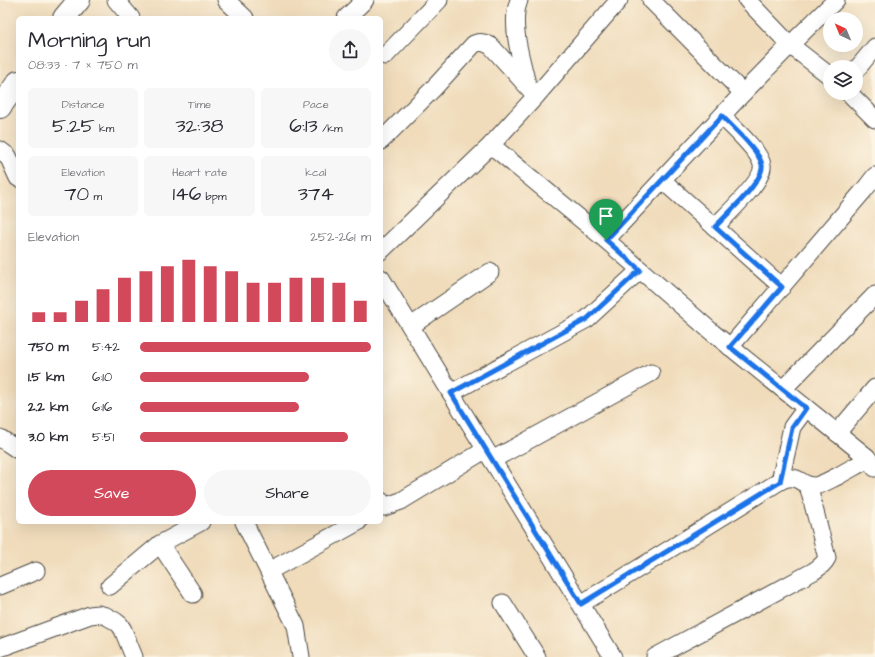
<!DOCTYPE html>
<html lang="en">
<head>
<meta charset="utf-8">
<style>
	:root { --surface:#fff; --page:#f7f7f7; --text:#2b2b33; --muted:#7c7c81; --accent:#d1495b }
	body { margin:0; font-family:"Architects Daughter",sans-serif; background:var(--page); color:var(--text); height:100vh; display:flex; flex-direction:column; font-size:15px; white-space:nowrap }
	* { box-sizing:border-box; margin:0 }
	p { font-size:13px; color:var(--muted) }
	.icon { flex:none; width:22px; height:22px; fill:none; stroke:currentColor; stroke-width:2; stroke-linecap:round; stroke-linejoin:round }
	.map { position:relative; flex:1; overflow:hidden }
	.sheet { position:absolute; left:16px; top:16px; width:367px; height:508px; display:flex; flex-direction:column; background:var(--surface); border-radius:6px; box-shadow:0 4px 16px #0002 }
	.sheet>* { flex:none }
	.needle { width:26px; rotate:316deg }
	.tools { position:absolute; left:823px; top:12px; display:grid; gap:8px }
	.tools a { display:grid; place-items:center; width:40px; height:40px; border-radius:50%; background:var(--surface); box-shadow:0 4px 16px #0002; font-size:20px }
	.pin { position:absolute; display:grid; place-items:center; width:34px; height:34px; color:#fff; margin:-41px -17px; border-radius:50% 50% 50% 0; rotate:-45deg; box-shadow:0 0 4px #0007 }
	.pin .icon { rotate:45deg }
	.round { display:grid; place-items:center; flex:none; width:42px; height:42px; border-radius:21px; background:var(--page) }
	.head { display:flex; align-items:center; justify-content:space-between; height:68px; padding:0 12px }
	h1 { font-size:22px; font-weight:600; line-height:30px }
	.stats { display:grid; grid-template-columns:repeat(3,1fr); gap:6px; height:68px; padding:4px 12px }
	.stats div { display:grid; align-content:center; border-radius:6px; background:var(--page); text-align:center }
	.stats b { font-size:20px; font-weight:600 }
	.stats small { font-size:11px; font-weight:400 }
	.stats p { font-size:11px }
	.chart { height:112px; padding:8px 12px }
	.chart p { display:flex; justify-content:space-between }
	.chart svg { width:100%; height:72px; margin-top:4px; stroke:var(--accent); stroke-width:6 }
	.action { display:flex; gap:8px; margin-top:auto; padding:8px 12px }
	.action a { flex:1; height:46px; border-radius:24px; background:var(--accent); color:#fff; font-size:16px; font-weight:600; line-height:46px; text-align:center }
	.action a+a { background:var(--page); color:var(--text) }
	ul { padding:0 12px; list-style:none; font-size:13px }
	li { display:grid; grid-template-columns:64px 48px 1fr; align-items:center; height:30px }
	li i { height:10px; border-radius:5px; background:var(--accent) }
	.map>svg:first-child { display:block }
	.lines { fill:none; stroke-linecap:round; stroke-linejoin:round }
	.minor-casing { stroke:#494641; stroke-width:19 }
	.major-casing { stroke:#494641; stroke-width:24 }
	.minor { stroke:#fff; stroke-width:17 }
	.major { stroke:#fff; stroke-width:22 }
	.route-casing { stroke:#fff; stroke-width:8 }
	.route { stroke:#1a73e8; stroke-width:5 }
</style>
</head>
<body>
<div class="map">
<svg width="875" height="657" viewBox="0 0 875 657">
	<rect width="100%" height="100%" fill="#fcf5e5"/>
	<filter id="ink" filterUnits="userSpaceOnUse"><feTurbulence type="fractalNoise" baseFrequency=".025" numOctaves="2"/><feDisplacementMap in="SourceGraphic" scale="8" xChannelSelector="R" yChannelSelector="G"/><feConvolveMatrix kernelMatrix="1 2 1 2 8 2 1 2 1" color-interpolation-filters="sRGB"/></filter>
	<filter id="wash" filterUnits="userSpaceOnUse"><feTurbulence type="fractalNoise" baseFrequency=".012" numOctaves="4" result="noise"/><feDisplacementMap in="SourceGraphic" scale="16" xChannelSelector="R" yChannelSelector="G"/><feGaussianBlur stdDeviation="0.9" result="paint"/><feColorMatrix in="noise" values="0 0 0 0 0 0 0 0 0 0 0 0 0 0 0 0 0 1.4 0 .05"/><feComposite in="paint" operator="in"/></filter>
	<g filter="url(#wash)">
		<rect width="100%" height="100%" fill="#f0dcbb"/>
	</g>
	<g filter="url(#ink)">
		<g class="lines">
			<g class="minor-casing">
				<g id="minor">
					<path d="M116,0l15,18"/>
					<path d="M226,0l19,18"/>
					<path d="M519,0c-1,4 -3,8 -3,12 -3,23 6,50 11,72"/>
					<path d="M651,0l92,93"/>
					<path d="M747,0l43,45 -47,48 -137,147 107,93 154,124 8,11"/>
					<path d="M346,18l19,-18"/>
					<path d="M385,56l54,-56"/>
					<path d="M856,70l19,-23"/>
					<path d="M830,76l-40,-31 46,-45"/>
					<path d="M849,93l26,26"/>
					<path d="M536,96l83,-96"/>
					<path d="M381,141l52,-52 41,-45c7,-3 11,-1 17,2l45,50 -45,49 115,95"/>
					<path d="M0,150l8,6 10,22"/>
					<path d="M662,180l120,107"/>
					<path d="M715,227c10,-11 50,-47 47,-62 -2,-14 -30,-38 -40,-49"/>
					<path d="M381,251l110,-106"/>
					<path d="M381,278l70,115 162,264"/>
					<path d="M411,326l79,-54"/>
					<path d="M730,347l135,-158 10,-13"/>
					<path d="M783,389l92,-94"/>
					<path d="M451,393l136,-74 53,-49"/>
					<path d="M837,433l38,-45"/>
					<path d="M0,438l18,12"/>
					<path d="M492,460l159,-87"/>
					<path d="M780,481l12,-54 14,-19"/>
					<path d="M381,501l3,6 17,-6 84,-51"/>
					<path d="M244,522l52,104 5,31"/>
					<path d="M160,544l33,50"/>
					<path d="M269,571l89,-49"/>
					<path d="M0,586l36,-15"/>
					<path d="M110,586l50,-42 41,-22"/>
					<path d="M503,603l34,54"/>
					<path d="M581,604l199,-123c20,-10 21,7 35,5 9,-2 16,-7 23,-10 10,-6 20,-11 30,-17"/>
					<path d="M0,648l90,-33 8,-1 8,2 9,5 5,4 3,5 11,27"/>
					<path d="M655,657l159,-86c6,-4 10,-7 13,-13l-19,-73"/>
				</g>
			</g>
			<g class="major-casing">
				<g id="major">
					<path d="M64,18l15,-18"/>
					<path d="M0,107l18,-25"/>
				</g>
			</g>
			<use href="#minor" class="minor"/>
			<use href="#major" class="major"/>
		</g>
	</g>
	<g class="lines" filter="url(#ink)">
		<g class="route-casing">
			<path id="route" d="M722,116c10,11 38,35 40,49 3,15 -37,51 -47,62l67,60 -52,60 76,61 -14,20 -12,54 -199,122 -130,-211 136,-74 53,-49 -34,-30z"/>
		</g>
		<use href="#route" class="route"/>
	</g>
</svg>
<div class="tools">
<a><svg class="needle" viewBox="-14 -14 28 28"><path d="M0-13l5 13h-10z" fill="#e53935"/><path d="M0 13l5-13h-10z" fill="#7c7c81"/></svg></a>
<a><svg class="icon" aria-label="layers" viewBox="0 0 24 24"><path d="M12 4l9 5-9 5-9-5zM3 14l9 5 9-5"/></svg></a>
</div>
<div class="pin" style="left:606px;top:240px;background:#1e9e55"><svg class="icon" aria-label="arrive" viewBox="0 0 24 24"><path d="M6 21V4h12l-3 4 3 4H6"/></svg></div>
<section class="sheet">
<div class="head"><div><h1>Morning run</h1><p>08:33 · 7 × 750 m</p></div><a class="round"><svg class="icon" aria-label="share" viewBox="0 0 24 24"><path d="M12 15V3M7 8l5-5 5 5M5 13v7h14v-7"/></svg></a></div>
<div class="stats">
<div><p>Distance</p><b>5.25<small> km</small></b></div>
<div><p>Time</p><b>32:38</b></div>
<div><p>Pace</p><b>6:13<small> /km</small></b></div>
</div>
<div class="stats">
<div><p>Elevation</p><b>70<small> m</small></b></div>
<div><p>Heart rate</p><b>146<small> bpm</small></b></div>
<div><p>kcal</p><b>374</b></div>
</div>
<div class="chart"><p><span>Elevation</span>252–261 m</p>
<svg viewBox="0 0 160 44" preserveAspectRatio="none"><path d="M5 44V38M15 44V38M25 44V31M35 44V24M45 44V17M55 44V13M65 44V10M75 44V6M85 44V10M95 44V13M105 44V20M115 44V20M125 44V17M135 44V17M145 44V20M155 44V31"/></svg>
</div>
<ul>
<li><b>750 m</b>5:42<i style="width:100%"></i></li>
<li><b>1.5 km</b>6:10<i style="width:73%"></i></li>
<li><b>2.2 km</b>6:16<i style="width:69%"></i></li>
<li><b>3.0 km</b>5:51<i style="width:90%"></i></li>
</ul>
<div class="action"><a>Save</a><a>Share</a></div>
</section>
</div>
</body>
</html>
